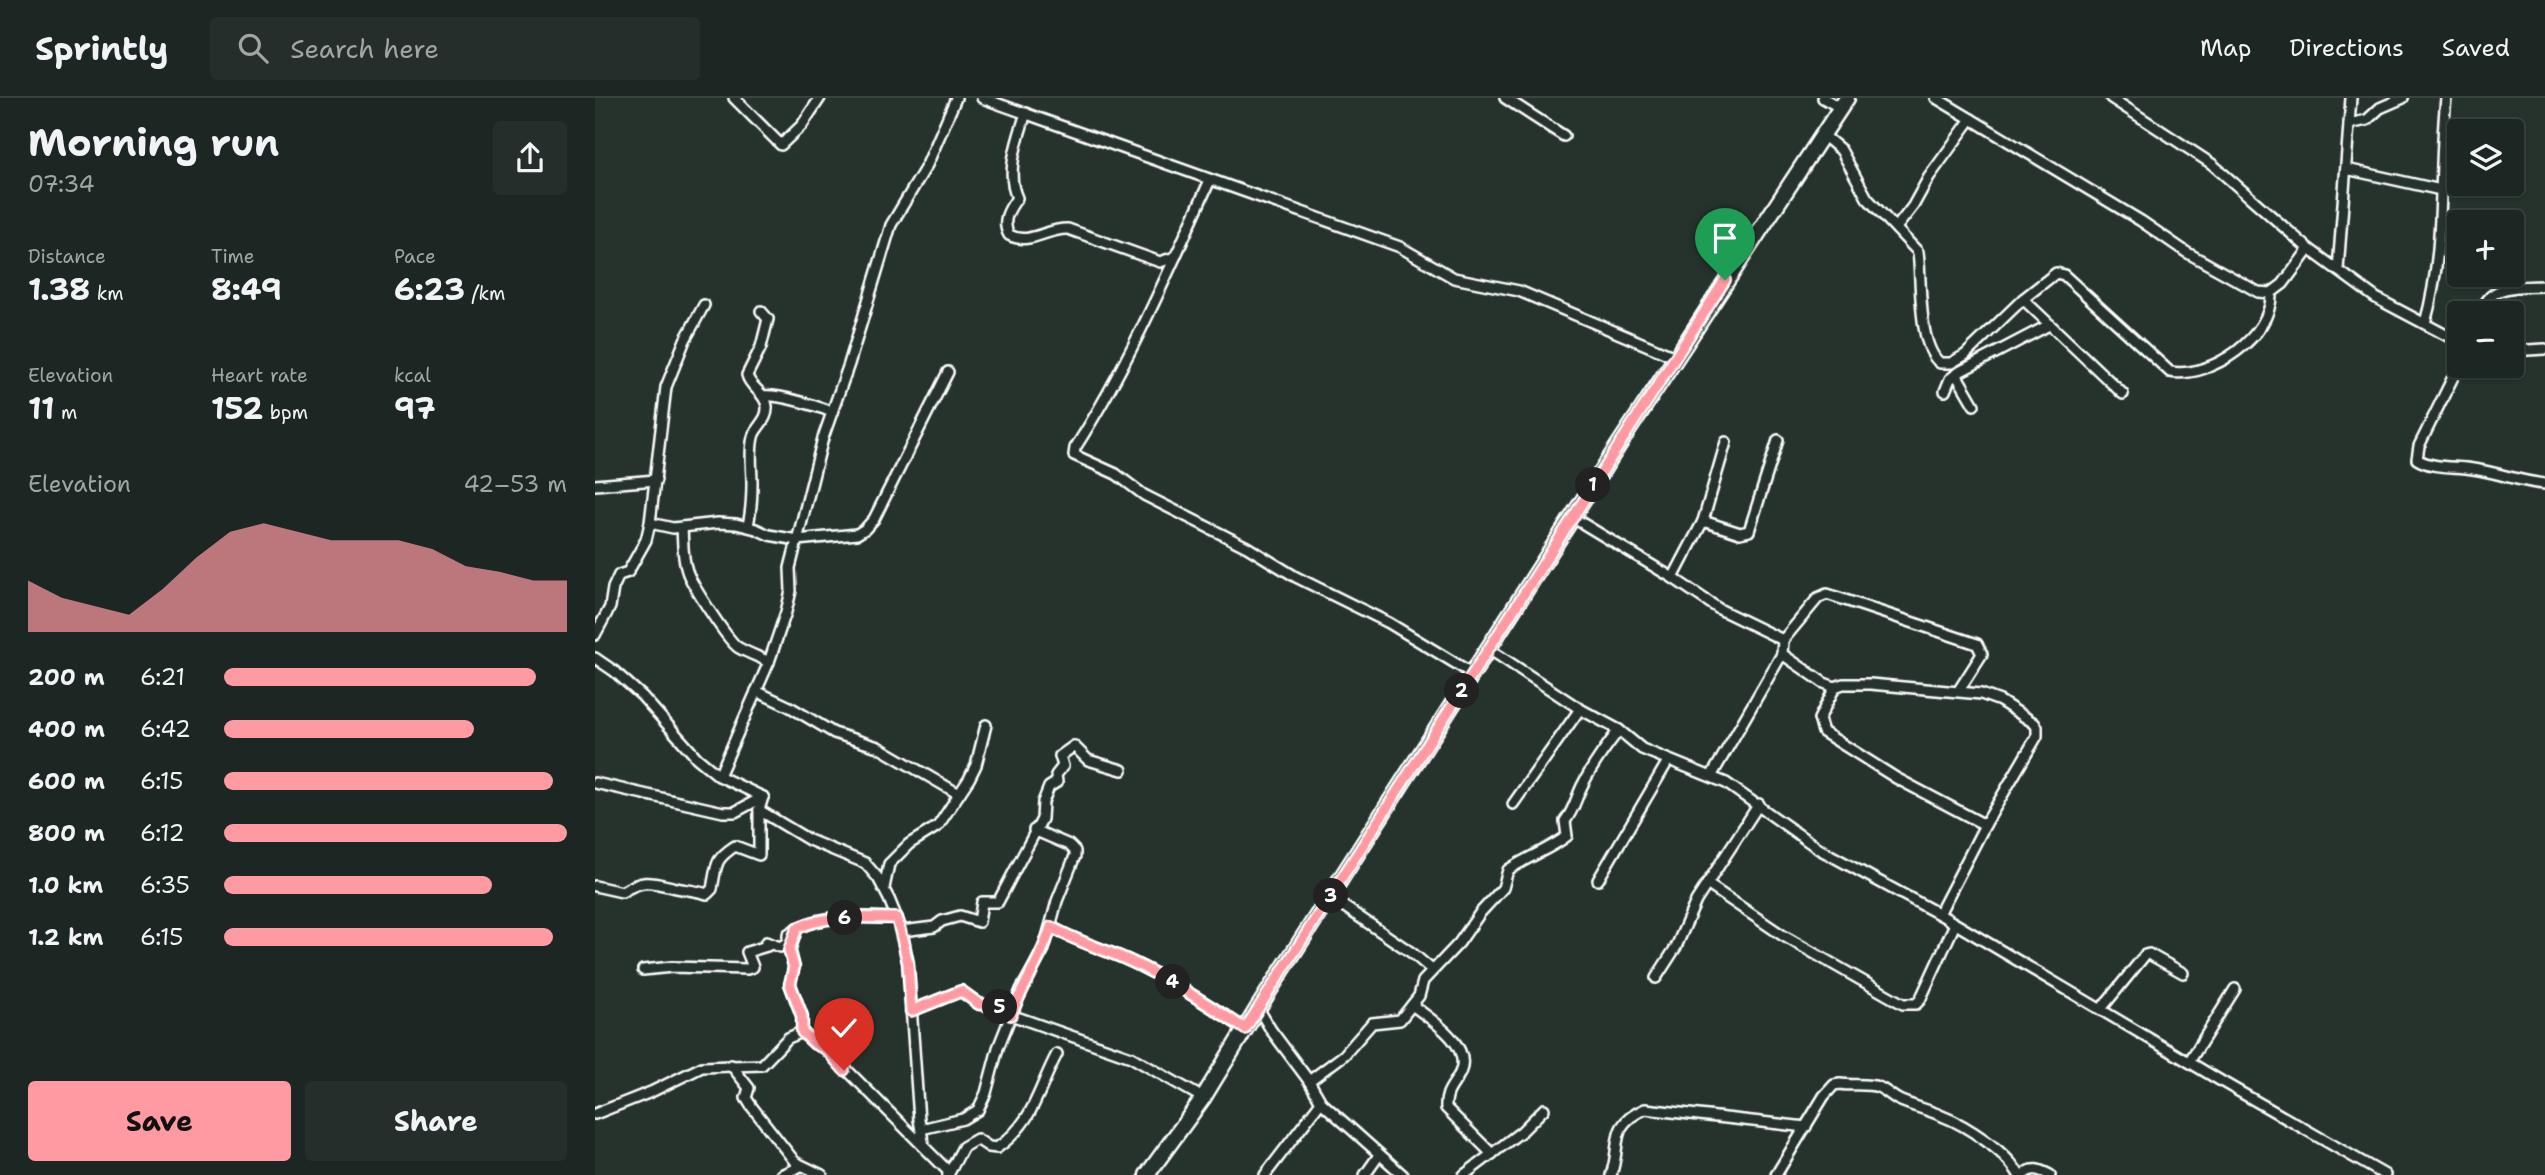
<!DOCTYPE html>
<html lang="en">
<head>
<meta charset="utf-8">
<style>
	:root { --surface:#1c2622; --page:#252e2a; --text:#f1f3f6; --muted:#a0a5a5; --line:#3a4340; --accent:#ff9aa2 }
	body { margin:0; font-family:"Shantell Sans",sans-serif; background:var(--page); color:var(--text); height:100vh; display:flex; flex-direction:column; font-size:26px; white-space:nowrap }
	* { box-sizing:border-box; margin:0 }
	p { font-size:23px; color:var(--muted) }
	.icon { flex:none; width:38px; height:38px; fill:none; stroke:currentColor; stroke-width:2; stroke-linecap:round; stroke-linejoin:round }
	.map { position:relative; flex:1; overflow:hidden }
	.drawer { display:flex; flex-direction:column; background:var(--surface); width:595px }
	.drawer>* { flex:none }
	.controls { position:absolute; left:1852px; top:21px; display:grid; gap:14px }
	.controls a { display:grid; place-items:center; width:77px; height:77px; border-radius:7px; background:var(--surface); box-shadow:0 2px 5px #0004,0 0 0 2px var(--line); font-size:35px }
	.pin { position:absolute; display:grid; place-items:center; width:60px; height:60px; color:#fff; margin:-72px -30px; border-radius:50% 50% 50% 0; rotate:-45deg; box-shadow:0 0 7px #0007 }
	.pin .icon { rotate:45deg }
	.km { position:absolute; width:35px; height:35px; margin:-18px; border-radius:50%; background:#222; color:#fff; font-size:19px; line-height:35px; text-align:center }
	.round { display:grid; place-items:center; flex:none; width:74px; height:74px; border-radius:7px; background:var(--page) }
	.head { display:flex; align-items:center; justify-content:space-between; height:119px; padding:0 28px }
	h1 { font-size:38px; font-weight:700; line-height:52px }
	.metrics { display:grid; grid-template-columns:repeat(3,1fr); gap:10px; height:119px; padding:7px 28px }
	.metrics div { display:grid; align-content:center }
	.metrics b { font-size:30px; font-weight:700 }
	.metrics small { font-size:19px; font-weight:400 }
	.metrics p { font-size:19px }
	.chart { height:196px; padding:14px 28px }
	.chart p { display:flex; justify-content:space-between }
	.chart svg { width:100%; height:126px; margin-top:7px; fill:var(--accent); opacity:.7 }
	.button { display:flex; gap:14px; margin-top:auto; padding:14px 28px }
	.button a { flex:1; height:80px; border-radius:7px; background:var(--accent); color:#111; font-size:28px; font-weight:700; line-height:80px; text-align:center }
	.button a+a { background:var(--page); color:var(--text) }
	ul { padding:0 28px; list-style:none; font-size:23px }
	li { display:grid; grid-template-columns:112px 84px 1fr; align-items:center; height:52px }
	li i { height:18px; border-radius:9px; background:var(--accent) }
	header { display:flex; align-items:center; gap:42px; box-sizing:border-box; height:98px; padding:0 35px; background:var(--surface); border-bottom:2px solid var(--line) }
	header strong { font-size:33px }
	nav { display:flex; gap:38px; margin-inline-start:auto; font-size:24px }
	.search { width:490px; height:63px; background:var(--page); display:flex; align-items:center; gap:18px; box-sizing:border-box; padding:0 24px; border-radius:7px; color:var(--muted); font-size:26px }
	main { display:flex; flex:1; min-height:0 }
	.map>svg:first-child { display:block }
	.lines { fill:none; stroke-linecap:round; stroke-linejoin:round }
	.minor-casing { stroke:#fff; stroke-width:14 }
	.primary-casing { stroke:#fff; stroke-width:19 }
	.minor { stroke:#26332d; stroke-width:9 }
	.primary { stroke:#26332d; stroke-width:14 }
	.route-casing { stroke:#fff; stroke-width:14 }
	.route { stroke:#ff9aa2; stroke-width:9 }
</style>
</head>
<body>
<header>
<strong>Sprintly</strong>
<div class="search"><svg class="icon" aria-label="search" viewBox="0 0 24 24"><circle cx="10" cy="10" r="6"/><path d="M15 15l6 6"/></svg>Search here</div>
<nav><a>Map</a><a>Directions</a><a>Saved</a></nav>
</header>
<main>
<section class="drawer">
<div class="head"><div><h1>Morning run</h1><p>07:34</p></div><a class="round"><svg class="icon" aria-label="share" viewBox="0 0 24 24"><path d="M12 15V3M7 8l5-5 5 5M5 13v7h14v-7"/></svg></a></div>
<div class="metrics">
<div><p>Distance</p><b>1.38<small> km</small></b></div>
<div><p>Time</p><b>8:49</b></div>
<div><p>Pace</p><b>6:23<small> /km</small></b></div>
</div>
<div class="metrics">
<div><p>Elevation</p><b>11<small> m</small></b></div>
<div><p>Heart rate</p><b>152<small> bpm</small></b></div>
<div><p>kcal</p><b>97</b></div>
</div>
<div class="chart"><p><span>Elevation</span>42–53 m</p>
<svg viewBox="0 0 160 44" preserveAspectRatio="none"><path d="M0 44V26L10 32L20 35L30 38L40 29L50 18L60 9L70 6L80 9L90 12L100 12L110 12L120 15L130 21L140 23L150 26L160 26V44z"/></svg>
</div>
<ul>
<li><b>200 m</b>6:21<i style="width:91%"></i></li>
<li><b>400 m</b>6:42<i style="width:73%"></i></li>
<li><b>600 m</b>6:15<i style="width:96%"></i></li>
<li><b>800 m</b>6:12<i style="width:100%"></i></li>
<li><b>1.0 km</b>6:35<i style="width:78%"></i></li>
<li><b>1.2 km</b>6:15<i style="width:96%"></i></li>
</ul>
<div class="button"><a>Save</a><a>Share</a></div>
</section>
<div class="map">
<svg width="1950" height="1077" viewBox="0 0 1950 1077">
	<rect width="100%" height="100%" fill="#26332d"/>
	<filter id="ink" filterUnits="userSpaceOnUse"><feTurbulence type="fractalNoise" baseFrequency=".0143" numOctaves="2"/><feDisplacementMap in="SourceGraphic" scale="14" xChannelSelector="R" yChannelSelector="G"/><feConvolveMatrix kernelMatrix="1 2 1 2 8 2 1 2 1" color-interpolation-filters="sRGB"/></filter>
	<g filter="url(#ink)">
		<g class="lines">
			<g class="minor-casing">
				<g id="minor">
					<path d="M139,0l47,47 21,-20 18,-27"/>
					<path d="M387,0l418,149 54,31 65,13 158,67"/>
					<path d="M910,0l59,38"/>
					<path d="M1228,0l18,10"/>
					<path d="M1341,0l205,123 45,31 72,40 13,1 12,-9 26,-35"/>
					<path d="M1516,0l101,66 97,85 67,49 83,44"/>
					<path d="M431,15c-8,26 -21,59 -9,85 -8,11 -16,23 -8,37 21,11 37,-7 59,-6l92,33 15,-5"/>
					<path d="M1754,26l18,-4 13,-12 23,-10"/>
					<path d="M1228,37l18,15 26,48 51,54c4,27 -1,93 22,111h11l14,-8 58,-56 33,-26 8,2 106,97c41,7 103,-36 101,-79"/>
					<path d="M1751,71l95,21"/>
					<path d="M615,82c-41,91 -81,184 -135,268l-1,7 42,19 28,21 103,52 49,30 93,46 84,51"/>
					<path d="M1301,130l17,-22 16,-29 42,-58"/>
					<path d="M1743,172l13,-172"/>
					<path d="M1428,201l100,95"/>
					<path d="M1887,215c6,-30 38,-26 63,-27"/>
					<path d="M1830,225c21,-73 13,-151 21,-225"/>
					<path d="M1916,253l34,-2"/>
					<path d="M1864,267l-40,81 -2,13c16,10 38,7 56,10 24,3 47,13 72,15"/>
					<path d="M1361,276l18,31"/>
					<path d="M1350,293l5,-12 11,-8 88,-46"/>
					<path d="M168,298c15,-2 54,10 69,16"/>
					<path d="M0,387l61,-5"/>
					<path d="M977,419l101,61 46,31 64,31 -1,14 42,29 11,4 8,-3h27l111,10 19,7 34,22 3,4v9l-52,89 -46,89"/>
					<path d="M1108,423l37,12 9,-2 29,-91"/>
					<path d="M55,425l23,5 45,-5 18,1 20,5 13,6 28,5 60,-6 8,-5 9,-10 74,-147"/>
					<path d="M153,428c3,-14 4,-28 4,-43 0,-14 -3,-35 2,-49 5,-10 14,-15 13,-28 -2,-14 -17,-18 -20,-31l14,-28 7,-28 -7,-8"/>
					<path d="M87,429c1,14 0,30 5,44 3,11 42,72 52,77 9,5 20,9 30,14"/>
					<path d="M1078,480l30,-57 23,-79"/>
					<path d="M0,537l15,-28 3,-19 6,-13 9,-3 18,-32 4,-17 16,-136 19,-47 19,-35"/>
					<path d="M1188,542l35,-42 9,-4 150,50 5,10 -23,36"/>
					<path d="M894,551l91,60 39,21 23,19 84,34 93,66 120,65 287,170 159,91"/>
					<path d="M0,560l19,13 28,25 55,62 22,18 44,21"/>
					<path d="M1240,589l-16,32 4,13 73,46 89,47"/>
					<path d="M161,593l34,16 44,26 44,14 81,47"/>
					<path d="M1117,677l70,-121"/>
					<path d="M124,678l50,-114 17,-50 5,-21 -1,-23 33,-130 26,-74 42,-139 36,-60 29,-67"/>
					<path d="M0,685l128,29h12l28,-15"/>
					<path d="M168,699l-4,13 50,30 56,23 13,15 11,21 13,32 6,32 11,157 5,26"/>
					<path d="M918,706l67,-95"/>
					<path d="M1003,782l70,-119"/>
					<path d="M1112,786l75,51 121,69h13l4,-4 35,-76"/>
					<path d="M0,788l27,6c21,-13 28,-10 50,-5 11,3 23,3 35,7l5,-5c5,-25 2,-29 23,-43l24,9v-45"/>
					<path d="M289,790l5,-24 20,-20 29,-18 31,-47 7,-14 10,-40"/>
					<path d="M735,799l82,56 20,17"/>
					<path d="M456,829c26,15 54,22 81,35 40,19 76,42 113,67"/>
					<path d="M202,830l-7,22 4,17 -4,17 12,32v16l13,12 11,5 122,122v4"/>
					<path d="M307,833l32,-4 8,-6 18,-5 19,6 3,-20h16l44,-83 1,-17 6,-15 8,-5 -1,-7 7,-9 -3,-10 14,-10 14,14 34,10"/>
					<path d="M48,872l29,-3 75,2 6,-2 -6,-15 20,-6 -1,-4 14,5 8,-5v-8c31,-23 72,-16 109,-16"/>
					<path d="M1061,880l20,-31 20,-46 63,-97"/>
					<path d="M817,907c18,14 61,40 48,68 -7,14 -15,18 -14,35l46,46"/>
					<path d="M663,910l13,22 38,51 12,21 82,73"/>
					<path d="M1506,911l44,-54 4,-1 34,19"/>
					<path d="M316,913l50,-20 18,13 22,3 10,8 120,42 72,41"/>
					<path d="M1594,964l46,-73"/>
					<path d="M136,967l18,23 -3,10 6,9 43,55 27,13"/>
					<path d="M714,983l35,-26 28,-32 28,-3 19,-24 4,-15 36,-38 21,-30 23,-25 5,-18c19,-13 41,-20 59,-34l-2,-15c9,-11 11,-23 17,-35 10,-20 23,-38 37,-56"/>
					<path d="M0,1016l56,-22 51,-25 60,-2 26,-27 14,-6"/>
					<path d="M326,1031l42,-10 15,-9 8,-17 12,-45 23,-58 23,-41 13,-48 18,-45v-5l-6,-6 -35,-15"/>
					<path d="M186,1077l20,-9"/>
					<path d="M353,1077l15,-28 14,-8 12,8 8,1c38,-27 40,-57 60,-94"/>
					<path d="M670,1077l56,-73"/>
					<path d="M770,1077l14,-20"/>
					<path d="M869,1077l58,-44 22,-22"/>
					<path d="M1016,1077c11,-31 -3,-50 34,-66l161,18"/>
					<path d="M1181,1077l48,-79 10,-11 6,-1c11,2 28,-1 38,3 8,3 15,11 23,14 14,6 28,9 41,15 24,9 65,36 77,59"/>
					<path d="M1428,1077c9,-9 17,-5 27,0"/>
				</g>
			</g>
			<g class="primary-casing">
				<path id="primary" d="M552,1077l56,-77 55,-90 360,-562 229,-348"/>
			</g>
			<use href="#minor" class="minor"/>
			<use href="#primary" class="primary"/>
		</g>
	</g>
	<g class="lines" filter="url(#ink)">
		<g class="route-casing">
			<path id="route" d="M249,972l-18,-21 -11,-5 -13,-12v-16l-12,-32 4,-17 -5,-17 8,-22c32,-14 66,-10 100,-10l11,45 3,48 50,-20 18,13 22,3 10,8c12,-30 31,-57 40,-88 26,15 54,22 81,35 40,19 76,42 113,67l480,-749"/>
		</g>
		<use href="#route" class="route"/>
	</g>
</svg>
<div class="controls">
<a><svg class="icon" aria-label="layers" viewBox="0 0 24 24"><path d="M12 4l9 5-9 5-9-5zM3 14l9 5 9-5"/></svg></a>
<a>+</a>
<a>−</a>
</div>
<div class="pin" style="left:1130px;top:182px;background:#1e9e55"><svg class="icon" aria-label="arrive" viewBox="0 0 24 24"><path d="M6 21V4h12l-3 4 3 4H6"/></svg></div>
<div class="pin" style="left:249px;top:972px;background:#d93025"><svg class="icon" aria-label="check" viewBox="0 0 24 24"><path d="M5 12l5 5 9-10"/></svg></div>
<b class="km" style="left:998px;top:387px">1</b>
<b class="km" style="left:867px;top:593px">2</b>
<b class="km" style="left:736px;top:798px">3</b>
<b class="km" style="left:578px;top:884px">4</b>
<b class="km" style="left:405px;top:909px">5</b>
<b class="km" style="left:250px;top:820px">6</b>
</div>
</main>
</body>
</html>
